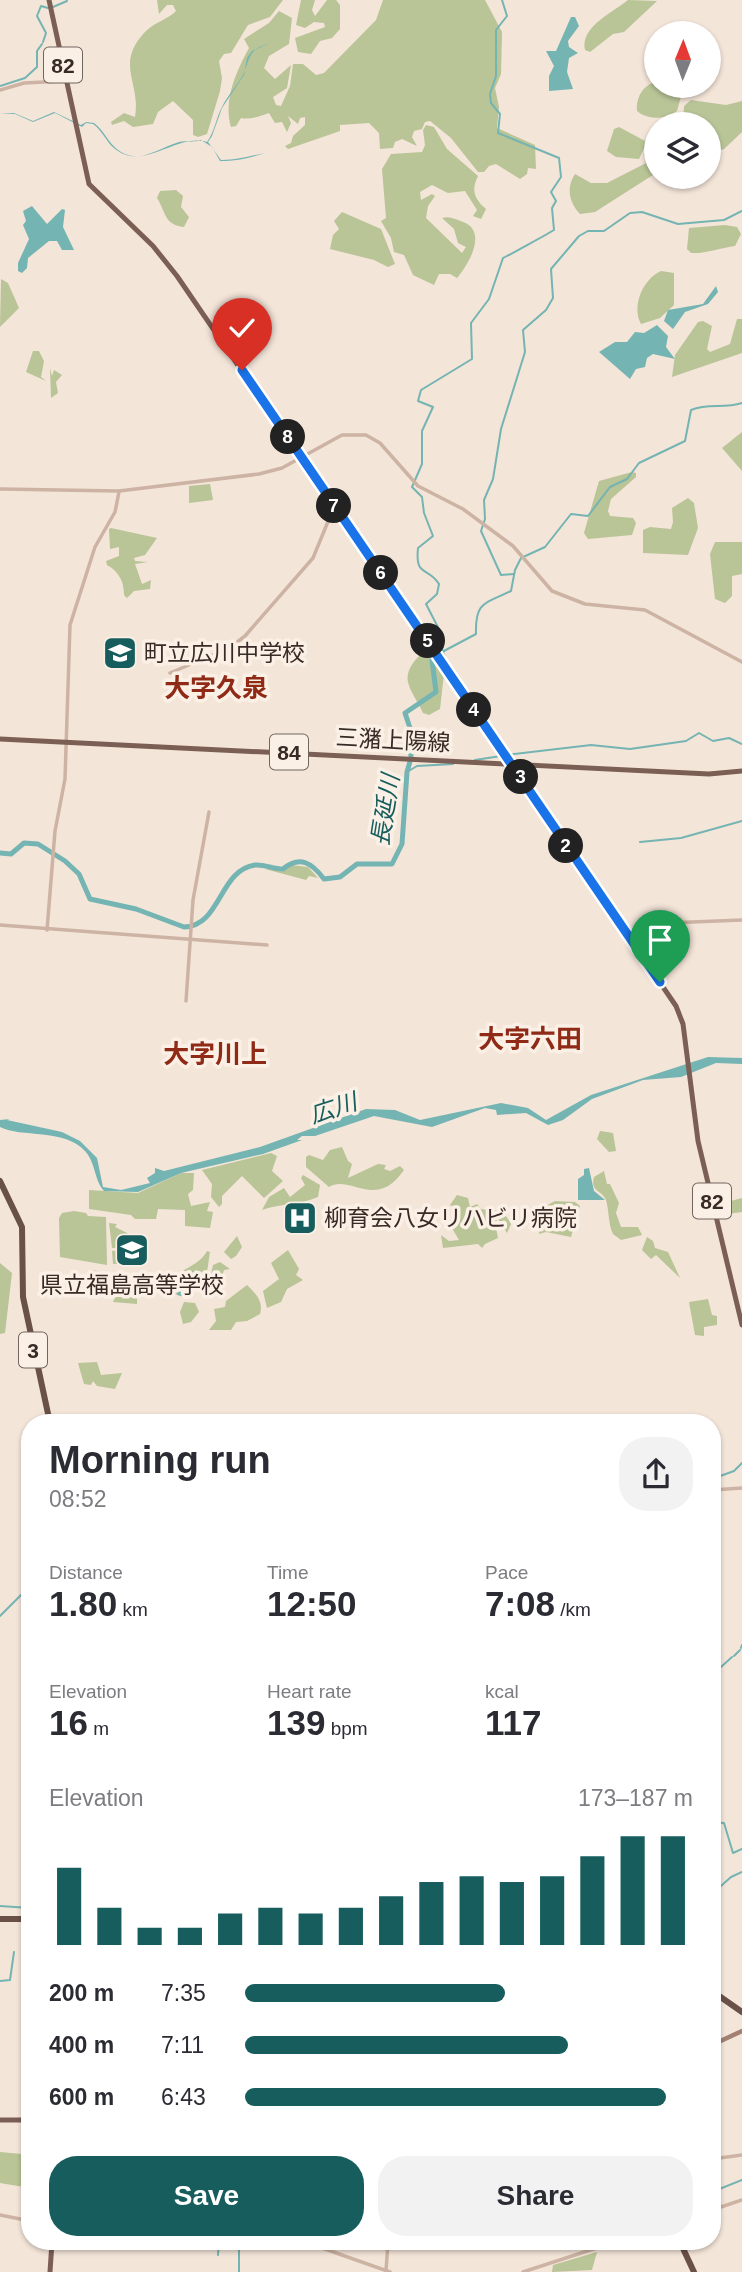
<!DOCTYPE html>
<html lang="en">
<head>
<meta charset="utf-8">
<style>
	:root { --surface:#fff; --page:#f2f2f3; --text:#2b2b33; --muted:#7c7c81; --accent:#175d5d }
	body { margin:0; font-family:Helvetica,"Noto Sans JP",sans-serif; background:var(--page); color:var(--text); height:100vh; display:flex; flex-direction:column; font-size:26px; white-space:nowrap }
	* { box-sizing:border-box; margin:0 }
	p { font-size:23px; color:var(--muted) }
	.icon { flex:none; width:38px; height:38px; fill:none; stroke:currentColor; stroke-width:2; stroke-linecap:round; stroke-linejoin:round }
	.map { position:relative; flex:1; overflow:hidden }
	.drawer { position:absolute; left:21px; top:1414px; width:700px; height:836px; display:flex; flex-direction:column; background:var(--surface); border-radius:28px; box-shadow:0 2px 5px #0004 }
	.drawer>* { flex:none }
	.needle { width:46px; rotate:1deg }
	.tools { position:absolute; left:644px; top:21px; display:grid; gap:14px }
	.tools a { display:grid; place-items:center; width:77px; height:77px; border-radius:50%; background:var(--surface); box-shadow:0 2px 5px #0004; font-size:35px }
	.pin { position:absolute; display:grid; place-items:center; width:60px; height:60px; color:#fff; margin:-72px -30px; border-radius:50% 50% 50% 0; rotate:-45deg; box-shadow:0 0 7px #0007 }
	.pin .icon { rotate:45deg }
	.km { position:absolute; width:35px; height:35px; margin:-18px; border-radius:50%; background:#222; color:#fff; font-size:19px; line-height:35px; text-align:center }
	.round { display:grid; place-items:center; flex:none; width:74px; height:74px; border-radius:28px; background:var(--page) }
	.summary { display:flex; align-items:center; justify-content:space-between; height:119px; padding:0 28px }
	h1 { font-size:38px; font-weight:700; line-height:52px }
	.metrics { display:grid; grid-template-columns:repeat(3,1fr); gap:10px; height:119px; padding:7px 28px }
	.metrics div { display:grid; align-content:center }
	.metrics b { font-size:35px; font-weight:700 }
	.metrics small { font-size:19px; font-weight:400 }
	.metrics p { font-size:19px }
	.chart { height:196px; padding:14px 28px }
	.chart p { display:flex; justify-content:space-between }
	.chart svg { width:100%; height:126px; margin-top:7px; stroke:var(--accent); stroke-width:6 }
	.button { display:flex; gap:14px; margin-top:auto; padding:14px 28px }
	.button a { flex:1; height:80px; border-radius:28px; background:var(--accent); color:#fff; font-size:28px; font-weight:700; line-height:80px; text-align:center }
	.button a+a { background:var(--page); color:var(--text) }
	ul { padding:0 28px; list-style:none; font-size:23px }
	li { display:grid; grid-template-columns:112px 84px 1fr; align-items:center; height:52px }
	li i { height:18px; border-radius:9px; background:var(--accent) }
	.map>svg:first-child { display:block }
	.green { fill:#b9c497 }
	.water { fill:#74b4b2 }
	.lines { fill:none; stroke-linecap:round; stroke-linejoin:round }
	.stream { stroke:#74b4b2; stroke-width:2 }
	.river { stroke:#74b4b2; stroke-width:5 }
	.tertiary { stroke:#cdb3a3; stroke-width:3.5 }
	.secondary { stroke:#a18174; stroke-width:4.5 }
	.primary { stroke:#7b5f55; stroke-width:5 }
	.trunk { stroke:#6a5148; stroke-width:6 }
	.route-casing { stroke:#fff; stroke-width:14 }
	.route { stroke:#1a73e8; stroke-width:9 }
	.labels { text-anchor:middle; dominant-baseline:central; stroke-width:7; stroke-linejoin:round; paint-order:stroke }
	.shield { fill:#fbf0e5; stroke:#72655f; stroke-width:2 }
	.shield-label { font-size:21px; font-weight:bold; fill:#382a26 }
	.poi-label { font-size:23px; fill:#382a26; stroke:#fbf0e5; text-anchor:start }
	.street-label { font-size:23px; fill:#382a26; stroke:#fbf0e5 }
	.water-label { font-size:24px; font-style:italic; fill:#175d5d; stroke:#fbf0e5 }
	.quarter-label { font-size:26px; font-weight:bold; fill:#8f2a16; stroke:#fbf0e5 }
</style>
</head>
<body>
<div class="map">
<svg width="742" height="2272" viewBox="0 0 742 2272">
	<rect width="100%" height="100%" fill="#f4e5d9"/>
	<g class="green">
		<path d="M157,0h126l-13,17 -22,8 -17,28 -7,1 -5,7 3,17 -2,13 -13,43 -9,3 -5,-2v-15l-20,-19 -15,11 -5,12 -20,3 -9,-6 -12,4 -1,-3 13,-9 11,4c6,-35 -20,-52 9,-84 10,-11 25,-14 32,-22l-3,-6h-6l-8,9z"/>
		<path d="M301,0h14l-3,10 3,6 12,-16h9l4,5v24l-8,9 -12,3 -9,13 -13,-2 -3,-14 30,-11 -1,-4 -10,-1 -9,6 -9,-3z"/>
		<path d="M383,0h102l17,32 -1,42 -6,14 4,19 -2,21 38,17 1,24 -8,-1 -1,6 -7,5 -24,-15 -7,2 -5,6h-6l-27,-34 -21,-17 -5,1 -3,7 -8,2 -2,6 5,9 -15,-7 -7,3 -2,6 -13,1 -1,-16 -10,-10 -29,2v6l-52,18 -3,-3 6,-3 2,-7 12,-11v-8l-5,1 -2,6 -10,-8 3,7 -4,9 -5,-10 -7,1 -6,-10c-8,3 -20,7 -28,5l-5,8 -5,1c-8,-27 5,-55 18,-79l-5,-9 25,-16 10,-12 13,7 -3,26 -20,12 -5,12 11,11 16,-14 -4,23 -14,9 3,8 5,1 9,-20 3,-22h10l13,11 8,-2 52,-53z"/>
		<path d="M628,0l29,1 -33,31 -11,2 -23,18 -5,-2c-5,-23 27,-37 43,-50z"/>
		<path d="M656,82v4h21l5,7 -5,18c-11,9 -30,9 -40,0 -1,-14 6,-26 19,-29z"/>
		<path d="M691,100l35,5 16,-4v31l-18,17 -15,5v-30h-26l1,-18z"/>
		<path d="M426,125l8,2 13,22 31,27c-7,14 -4,23 8,33l-5,10 -8,-3 4,-6 -12,-19 -17,2 -16,-8 -12,7 1,8 11,-6 3,2 -7,10 -2,12 36,35 4,-6 -8,-4 -4,-14 -12,-11c8,-2 13,1 21,4 25,9 6,42 -6,56l-7,-4h-11l-5,11 -21,-10 -9,-20 -10,-3 -3,-14 -10,-17 5,-3 -4,-49 9,-15 31,-2 3,-7 -2,-15z"/>
		<path d="M619,127l28,15 -8,17 -23,-2 -9,-6 7,-22z"/>
		<path d="M656,158v15l-61,39 -15,2c-11,-12 -14,-26 -5,-40l16,9h16z"/>
		<path d="M176,190l7,6 -2,11 8,10 -5,10c-20,-2 -18,-15 -27,-29l3,-7z"/>
		<path d="M342,212l39,17 14,35 -7,3 -14,-7 -44,-11 3,-14 6,-6 -5,-8z"/>
		<path d="M725,225l12,2 4,7 -6,12c-15,2 -30,8 -44,7l-4,-4 2,-21z"/>
		<path d="M661,271l13,2v32l-14,13 -19,6c-10,-18 2,-45 20,-53z"/>
		<path d="M1,279l7,4 11,25 -19,19z"/>
		<path d="M737,319h5v34l-70,24 3,-22 23,-33 5,-1 9,5 -5,23 3,3 20,-8z"/>
		<path d="M33,351h6l5,10 -3,16 5,4 -20,-9z"/>
		<path d="M50,368l2,8 2,-6 8,5 -6,7 2,11 -7,5z"/>
		<path d="M742,432v39l-20,-23z"/>
		<path d="M632,472l4,1v4l-25,22 -3,12 2,5 23,2 3,5 -4,12 -44,4 -4,-6 15,-52z"/>
		<path d="M210,484l3,16 -24,3v-17z"/>
		<path d="M688,498l6,5 4,25 -10,27 -45,-2v-23l7,-3 21,2 2,-7 -1,-14z"/>
		<path d="M111,528l46,10 -12,17 -11,3 1,3 13,1 -13,2 7,20 9,-4 -1,9 -16,2 -7,7 -3,-3c0,-12 -4,-23 -17,-30l-1,-4 13,-5v-9l-9,2 -1,-20z"/>
		<path d="M715,542h27v32l-10,2v20l-7,7 -10,-4 -5,-45z"/>
		<path d="M432,648l10,1 4,7 -6,53 -11,6 -6,-2c-4,-10 -13,-21 -15,-31 -3,-14 12,-30 24,-34z"/>
		<path d="M291,865l17,2 10,11 -9,-2 -3,4 -41,-11h20z"/>
		<path d="M600,1131l13,2 3,18 -7,1 -12,-13z"/>
		<path d="M342,1147l6,14 4,3 -4,14 30,-14 8,1 -2,4 6,2 10,-5 4,4c-28,41 -54,4 -75,17l-23,-20v-10l3,-2 14,5 7,-10z"/>
		<path d="M271,1153l6,3 -5,15 11,10 -19,17 -22,-22 -20,20v8l-3,3 -8,-10 1,-13 -10,-14z"/>
		<path d="M604,1171l3,13h3l9,19 -3,10 5,14h17l4,8 -21,5 -8,-6c-5,-10 -4,-25 -7,-34 -4,-10 -16,-8 -12,-23z"/>
		<path d="M181,1173h13l-1,17 -5,4 3,12 19,-4 -3,9 6,1 -3,16 -25,-2v-16l-27,-1 -2,10h-21l-4,-4 -42,-6v-19l49,3z"/>
		<path d="M303,1175l17,10 -2,12c-18,8 -37,6 -56,13l7,-13 15,-9 6,9 15,-12 -4,-7z"/>
		<path d="M457,1195l11,3 2,9 7,-3 4,5c16,3 21,-2 30,15l-4,9 -9,-14 -3,4 3,15 -13,6 -3,4 -4,-4 -35,4 -2,-13 8,6 10,-1 -6,-10 1,-23 -4,-2z"/>
		<path d="M742,1198v14l-22,3 11,-14z"/>
		<path d="M555,1201l20,1 5,4 -9,31 -25,-5 -7,2 1,-25z"/>
		<path d="M74,1211l12,2 2,3 18,1 1,48 -47,-8 -1,-39 3,-5z"/>
		<path d="M109,1223l8,1 -2,3 16,8 1,13h-20z"/>
		<path d="M237,1236l5,11 -6,9 -5,3 -7,-7z"/>
		<path d="M647,1237l6,4 2,7 13,4 12,26 -24,-23 -5,4 -9,-9z"/>
		<path d="M132,1250l1,13 -20,1 -1,-13z"/>
		<path d="M288,1250l11,19 -3,6 7,5 -16,9 -6,13 -14,6 -4,-17 16,-12 -8,-16z"/>
		<path d="M207,1251l3,1 -4,27 -27,16 -15,-3c5,-22 33,-22 43,-41z"/>
		<path d="M220,1262l10,7 -6,1 -3,9 -7,4 -4,-4 3,-14z"/>
		<path d="M0,1263l12,10 -7,60 -5,1z"/>
		<path d="M92,1270l20,4 5,8 -2,9 -12,-6 -13,1z"/>
		<path d="M247,1285c8,8 17,16 13,29l-13,7 -11,1 -5,8h-22l7,-9 -2,-12 11,-2 1,-6z"/>
		<path d="M116,1294l21,3v7l-24,-2z"/>
		<path d="M708,1299l4,16 5,1v9l-13,2v9l-9,-1 -6,-33z"/>
		<path d="M184,1302l11,1 4,9 -8,10 -8,2 -3,-12z"/>
		<path d="M97,1362l4,13 21,-2 -7,16 -18,-3 -4,-5 -2,4 -7,-1 -6,-21z"/>
		<path d="M30,2151v37l-30,-5v-31l22,2z"/>
		<path d="M597,2252l-5,18 -40,2 1,-7z"/>
	</g>
	<g class="water">
		<path d="M571,17h4l4,9 -11,15 1,6 9,6 -9,5 -2,14 6,17 -24,2v-15l5,-10 -8,-15h10z"/>
		<path d="M268,44l-16,7 -5,7 -3,17 -22,33 -10,28 -4,6 13,18c17,0 28,-4 44,-7 -16,5 -28,8 -45,8l-8,-14 -11,-7c-8,3 -15,0 -22,2 -23,7 -41,24 -64,7 -9,-7 -12,-18 -22,-25l-7,-1 -4,4 -27,-14 -22,9 -18,-8h-15l14,-1 19,8 21,-9 27,13 5,-3 8,1c11,8 14,21 27,29 27,16 57,-19 86,-10 8,-11 9,-24 15,-35 5,-11 15,-21 21,-32 7,-16 5,-26 25,-31z"/>
		<path d="M32,206l15,18 15,-15 3,1 -2,17 11,23h-12l-5,-9h-8l-21,17 -1,10 -5,5 -4,-2v-8l11,-24 -6,-14 3,-4 -3,-10z"/>
		<path d="M716,286l2,6 -10,12 -23,8 -12,17 -9,-8 4,-11 35,-6z"/>
		<path d="M657,325l11,11 -2,11 9,12 -22,-5 -6,4 -2,9 -9,2 -6,10 -31,-27 16,-10h12l8,-10 9,1z"/>
		<path d="M708,1057l34,1v6l-26,-1 -35,14 -38,3 -51,19 -29,21 -15,5 -22,-12 -29,2 -1,-5 -11,-2 -53,19 -58,-11 -59,20h-13l-5,4h5l-39,14 -82,19 -43,19 -34,-1c-10,-11 -8,-28 -19,-40 -21,-23 -64,-13 -85,-24v-7l10,-1 -3,1 55,12 18,9 17,17 6,29 18,3 29,-7 -3,-5 8,-5v-5l9,3 96,-24 106,-38 29,1 25,10 81,-17 27,5 18,12 45,-25z"/>
		<path d="M589,1168l5,23 11,9h-27v-21l6,-4v-6z"/>
		<path d="M198,1270l2,4 -11,24 -12,-3 7,-21z"/>
	</g>
	<g class="lines">
		<g class="stream">
			<path d="M502,0l5,16 -11,14v46l-6,18 1,9 9,11 -2,19 61,25 2,19 -10,15 5,9 -4,7 2,22c-3,2 -48,27 -51,28l-14,41 -18,24 1,36 -51,31 -3,11 15,6 -11,24v33l-10,23 10,10 2,16 9,23 -15,12c-3,30 10,18 21,36l-2,10 -11,10 17,33 -1,15 34,-18c-1,-32 8,-30 35,-43l4,-21 6,-12 24,-11 26,-33 17,2 22,-29 17,-8 12,-16 46,-22 6,-31c18,-7 33,-1 51,-7"/>
			<path d="M53,7l14,-6"/>
			<path d="M43,42l3,-9 -9,-17 4,-10 7,2"/>
			<path d="M0,86l25,-8 12,-11v-16l5,-7"/>
			<path d="M514,574l-13,1 -20,-44 4,-12 -1,-19 9,-21 8,-50 24,-77 -2,-22 23,-20 7,-12 -2,-29 28,-33 9,-5h16l26,-18 12,-1 36,12 46,-4 18,-9"/>
			<path d="M506,755l85,-10 39,4 56,-8 13,-8 14,8 16,-3 13,6"/>
			<path d="M475,760l26,-4"/>
			<path d="M407,772l10,-6 36,-2"/>
			<path d="M640,842l41,-4 61,-17"/>
			<path d="M712,1479l22,-8 8,-8"/>
			<path d="M0,1616l30,-30"/>
			<path d="M741,1648l1,-3"/>
			<path d="M734,1656l6,-6"/>
			<path d="M721,1667l11,-10"/>
			<path d="M712,1674l8,-6"/>
			<path d="M712,1822l12,1 9,30 9,-4"/>
			<path d="M712,1894l19,-17 11,-5"/>
			<path d="M0,1906l30,2"/>
			<path d="M0,1981l10,-1 4,-28"/>
			<path d="M712,2192l30,-12"/>
			<path d="M267,2248v-3"/>
			<path d="M218,2255l1,-13"/>
			<path d="M239,2272v-26"/>
		</g>
		<path class="river" d="M0,853l11,1 13,-11 14,1 27,17 14,13 11,25 46,10 48,18c37,-1 35,-57 71,-62 9,-1 18,4 28,4 17,-14 29,-6 41,10l16,-2 17,-13h35l10,-20 5,-72 4,-14 -1,-30 -5,-15 31,-21 -4,-32 10,-8"/>
		<g class="tertiary">
			<path d="M0,90l24,-7 42,-2"/>
			<path d="M0,489l119,2 140,-17 23,-6 60,-33h24l14,8 38,43 45,23 50,37 39,45 33,13 60,6 97,52"/>
			<path d="M170,673l61,-26 14,-11 68,-78 21,-51"/>
			<path d="M0,925l267,20"/>
			<path d="M47,930l8,-99 10,-52 5,-154 25,-78 20,-35 4,-20"/>
			<path d="M632,939l35,-16 75,-3"/>
			<path d="M186,1001l7,-101 16,-88"/>
			<path d="M712,1490l30,-2"/>
			<path d="M712,2159l30,-4"/>
			<path d="M712,2210l30,-10"/>
			<path d="M0,2215l30,6"/>
			<path d="M132,2242h20"/>
			<path d="M305,2242l85,30"/>
			<path d="M386,2271l2,-29"/>
			<path d="M523,2272l92,-30"/>
		</g>
		<path class="secondary" d="M712,2045l30,-14"/>
		<g class="primary">
			<path d="M49,0l40,184 64,62 24,30 499,730 7,18 15,117 44,184"/>
			<path d="M0,739l709,35 33,-3"/>
			<path d="M0,2120h30"/>
			<path d="M50,2272l2,-30"/>
		</g>
		<g class="trunk">
			<path d="M0,1181l22,46 1,70 27,126"/>
			<path d="M0,1919h30"/>
			<path d="M712,1991l30,21"/>
			<path d="M680,2242l14,30"/>
		</g>
	</g>
	<g class="lines">
		<g class="route-casing">
			<path id="route" d="M242,370l418,612"/>
		</g>
		<use href="#route" class="route"/>
	</g>
	<defs>
		<g id="school-square" transform="scale(1.75)"><rect x="-9" y="-9" width="18" height="18" rx="4" fill="#175d5d" stroke="#fbf0e5"/><path d="M0-5L7-2L0 1L-7-2ZM-4 1L0 2.5L4 1V4Q0 6-4 4Z" fill="#fff"/></g>
		<g id="hospital-square" transform="scale(1.75)"><rect x="-9" y="-9" width="18" height="18" rx="4" fill="#175d5d" stroke="#fbf0e5"/><path d="M-5-5h3v3.5h4V-5h3V5h-3V1.5h-4V5h-3Z" fill="#fff"/></g>
	</defs>
	<g fill-rule="evenodd">
		<use href="#school-square" x="120" y="653"/>
		<use href="#hospital-square" x="300" y="1218"/>
		<use href="#school-square" x="132" y="1250"/>
	</g>
	<g class="labels">
		<g class="shield">
			<rect x="44" y="47.5" width="38" height="35" rx="5"/>
			<rect x="270" y="734.5" width="38" height="35" rx="5"/>
			<rect x="693" y="1183.5" width="38" height="35" rx="5"/>
			<rect x="19" y="1332.5" width="28" height="35" rx="5"/>
		</g>
		<g class="shield-label">
			<text x="63" y="65">82</text>
			<text x="289" y="752">84</text>
			<text x="712" y="1201">82</text>
			<text x="33" y="1350">3</text>
		</g>
		<g class="poi-label">
			<text x="144" y="653">町立広川中学校</text>
			<text x="324" y="1218">柳育会八女リハビリ病院</text>
			<text x="132" y="1285" text-anchor="middle">県立福島高等学校</text>
		</g>
		<g class="street-label">
			<text transform="translate(393 740) rotate(3)">三潴上陽線</text>
		</g>
		<g class="water-label">
			<text transform="translate(385 810) rotate(-81)">長延川</text>
			<text transform="translate(333 1108) rotate(-18)">広川</text>
		</g>
		<g class="quarter-label">
			<text x="216" y="688">大字久泉</text>
			<text x="530" y="1039">大字六田</text>
			<text x="215" y="1054">大字川上</text>
		</g>
	</g>
</svg>
<div class="tools">
<a><svg class="needle" viewBox="-14 -14 28 28"><path d="M0-13l5 13h-10z" fill="#e53935"/><path d="M0 13l5-13h-10z" fill="#7c7c81"/></svg></a>
<a><svg class="icon" aria-label="layers" viewBox="0 0 24 24"><path d="M12 4l9 5-9 5-9-5zM3 14l9 5 9-5"/></svg></a>
</div>
<div class="pin" style="left:660px;top:982px;background:#1e9e55"><svg class="icon" aria-label="arrive" viewBox="0 0 24 24"><path d="M6 21V4h12l-3 4 3 4H6"/></svg></div>
<div class="pin" style="left:242px;top:370px;background:#d93025"><svg class="icon" aria-label="check" viewBox="0 0 24 24"><path d="M5 12l5 5 9-10"/></svg></div>
<b class="km" style="left:566px;top:846px">2</b>
<b class="km" style="left:521px;top:777px">3</b>
<b class="km" style="left:474px;top:710px">4</b>
<b class="km" style="left:428px;top:641px">5</b>
<b class="km" style="left:381px;top:573px">6</b>
<b class="km" style="left:334px;top:506px">7</b>
<b class="km" style="left:288px;top:437px">8</b>
<section class="drawer">
<div class="summary"><div><h1>Morning run</h1><p>08:52</p></div><a class="round"><svg class="icon" aria-label="share" viewBox="0 0 24 24"><path d="M12 15V3M7 8l5-5 5 5M5 13v7h14v-7"/></svg></a></div>
<div class="metrics">
<div><p>Distance</p><b>1.80<small> km</small></b></div>
<div><p>Time</p><b>12:50</b></div>
<div><p>Pace</p><b>7:08<small> /km</small></b></div>
</div>
<div class="metrics">
<div><p>Elevation</p><b>16<small> m</small></b></div>
<div><p>Heart rate</p><b>139<small> bpm</small></b></div>
<div><p>kcal</p><b>117</b></div>
</div>
<div class="chart"><p><span>Elevation</span>173–187 m</p>
<svg viewBox="0 0 160 44" preserveAspectRatio="none"><path d="M5 44V17M15 44V31M25 44V38M35 44V38M45 44V33M55 44V31M65 44V33M75 44V31M85 44V27M95 44V22M105 44V20M115 44V22M125 44V20M135 44V13M145 44V6M155 44V6"/></svg>
</div>
<ul>
<li><b>200 m</b>7:35<i style="width:58%"></i></li>
<li><b>400 m</b>7:11<i style="width:72%"></i></li>
<li><b>600 m</b>6:43<i style="width:94%"></i></li>
</ul>
<div class="button"><a>Save</a><a>Share</a></div>
</section>
</div>
</body>
</html>
